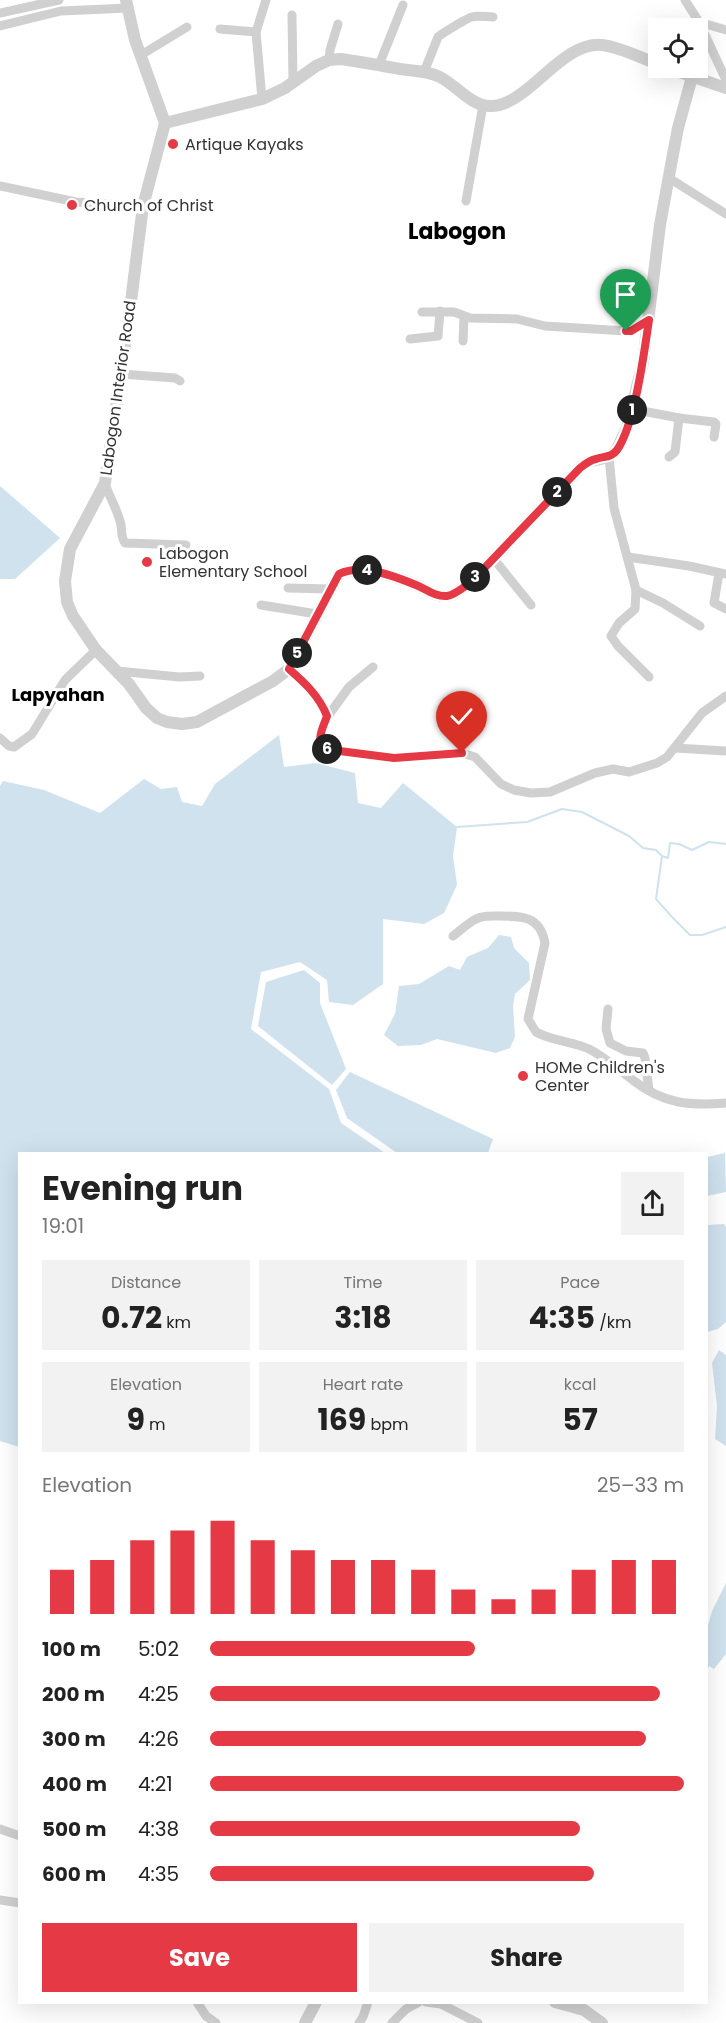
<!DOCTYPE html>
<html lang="en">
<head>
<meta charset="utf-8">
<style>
	:root { --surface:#fff; --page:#f2f2f2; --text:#222; --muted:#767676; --accent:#e63946 }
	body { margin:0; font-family:Poppins,sans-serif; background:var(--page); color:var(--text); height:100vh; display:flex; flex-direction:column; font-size:22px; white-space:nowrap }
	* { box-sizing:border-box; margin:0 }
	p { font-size:20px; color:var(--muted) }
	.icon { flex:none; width:33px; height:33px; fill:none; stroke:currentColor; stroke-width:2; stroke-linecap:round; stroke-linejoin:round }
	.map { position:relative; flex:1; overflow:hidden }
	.drawer { position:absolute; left:18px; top:1152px; width:690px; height:852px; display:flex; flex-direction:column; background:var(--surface); border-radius:0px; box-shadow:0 6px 24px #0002 }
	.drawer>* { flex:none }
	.buttons { position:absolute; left:648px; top:18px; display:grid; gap:12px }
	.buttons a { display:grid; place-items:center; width:60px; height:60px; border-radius:0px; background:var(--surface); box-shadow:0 6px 24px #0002; font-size:30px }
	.pin { position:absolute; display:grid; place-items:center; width:51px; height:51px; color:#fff; margin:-62px -26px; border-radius:50% 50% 50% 0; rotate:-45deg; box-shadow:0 0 6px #0007 }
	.pin .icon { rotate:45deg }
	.km { position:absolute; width:30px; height:30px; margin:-15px; border-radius:50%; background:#222; color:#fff; font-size:16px; line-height:30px; text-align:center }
	.round { display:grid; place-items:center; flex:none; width:63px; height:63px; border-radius:0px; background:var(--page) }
	.headline { display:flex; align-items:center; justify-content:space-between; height:102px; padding:0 24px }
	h1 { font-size:33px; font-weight:700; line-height:45px }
	.figures { display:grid; grid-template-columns:repeat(3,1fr); gap:9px; height:102px; padding:6px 24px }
	.figures div { display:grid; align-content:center; border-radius:0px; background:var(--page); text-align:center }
	.figures b { font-size:30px; font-weight:700 }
	.figures small { font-size:16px; font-weight:400 }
	.figures p { font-size:16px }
	.chart { height:168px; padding:12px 24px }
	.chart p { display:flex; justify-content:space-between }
	.chart svg { width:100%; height:108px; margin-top:6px; stroke:var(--accent); stroke-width:6 }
	.action { display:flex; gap:12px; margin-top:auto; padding:12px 24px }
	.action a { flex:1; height:69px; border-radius:0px; background:var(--accent); color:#fff; font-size:24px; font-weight:700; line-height:69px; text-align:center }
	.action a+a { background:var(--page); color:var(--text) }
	ul { padding:0 24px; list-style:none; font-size:20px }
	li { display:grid; grid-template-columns:96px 72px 1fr; align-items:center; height:45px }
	li i { height:15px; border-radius:8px; background:var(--accent) }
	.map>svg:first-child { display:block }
	.water { fill:#cfe2ee }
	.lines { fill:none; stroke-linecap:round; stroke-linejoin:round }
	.stream { stroke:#cfe2ee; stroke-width:2 }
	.minor { stroke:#d0d0d0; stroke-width:9 }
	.tertiary { stroke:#d0d0d0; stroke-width:12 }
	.route-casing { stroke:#fff; stroke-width:12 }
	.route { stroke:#e63946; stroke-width:8 }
	.poi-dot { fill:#e63946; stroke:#fff; stroke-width:2 }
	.labels { text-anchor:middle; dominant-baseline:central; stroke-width:6; stroke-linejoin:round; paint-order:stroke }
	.poi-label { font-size:16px; fill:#333; stroke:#fff; text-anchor:start }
	.street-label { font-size:16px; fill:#333; stroke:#fff }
	.neighbourhood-label { font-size:18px; font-weight:bold; fill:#000; stroke:#fff }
	.district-label { font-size:22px; font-weight:bold; fill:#000; stroke:#fff }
</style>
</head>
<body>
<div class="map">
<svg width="726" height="2023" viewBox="0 0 726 2023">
	<rect width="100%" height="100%" fill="#fff"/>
	<g class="water">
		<path d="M0,486l60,52 -45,41h-15z"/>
		<path d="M279,735l5,32 32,-4 39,10 3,30 23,5 22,-25 54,44 -4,29 4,29 -13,28 -20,11 -41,-5v65l-30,21 -24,-3 -2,-22 -27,-18 -39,10 -10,57 78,60 12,34 44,30 -365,1 -1,293 -19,-6v-655l3,-5 41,9 56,23 44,-34 17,10 16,-2 5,15 20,4 13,-22z"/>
		<path d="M499,935l12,2 3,11 15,15 1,17 -15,14 -2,12 2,31 -5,11 -14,5 -59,-14 -16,6 -23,1 -14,-11 11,-21 4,-28 20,-2 30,-18 11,4 7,-13 21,-9z"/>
		<path d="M304,970l16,13v20l26,66 -14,16 -74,-59 8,-44z"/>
		<path d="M350,1072l143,67 -5,14h-91l-50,-35 -11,-28z"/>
		<path d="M725,1153l1,39 -19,4v-39z"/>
		<path d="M724,1224l2,3v95l-8,7 -11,3v-107z"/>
		<path d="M719,1350l7,5v91l-11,-7 2,-33 -5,-43z"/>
		<path d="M726,1583v71l-12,15 -5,-3 -2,6v-43l5,-18z"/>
	</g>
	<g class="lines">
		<g class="stream">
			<path d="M457,827l70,-5 35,-13 20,3 47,24 14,12 13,2 6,6 -6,43 16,18 18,18h12l24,-8"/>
			<path d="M662,856l6,2 2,-15 9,1 13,6 17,-8 17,2"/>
		</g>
		<g class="minor">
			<path d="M685,0l14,22 27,58"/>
			<path d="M0,13l59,-13"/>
			<path d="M292,15l1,66"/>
			<path d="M699,22l27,8"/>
			<path d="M0,26l61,-15 67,-3"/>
			<path d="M220,29l36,3"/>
			<path d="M141,55l46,-28"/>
			<path d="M329,60l1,-10 8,-26"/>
			<path d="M379,65l24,-60"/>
			<path d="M424,72l14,-35c3,-3 31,-20 34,-20 7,-2 14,0 21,0"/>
			<path d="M262,99l-6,-67 10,-32"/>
			<path d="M669,178l57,36"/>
			<path d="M0,186l76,16 67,4"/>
			<path d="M466,201l17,-96"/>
			<path d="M422,312h32l16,6 47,1 28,7 81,5h5l18,-11"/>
			<path d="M410,339l28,-3 2,-25"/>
			<path d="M463,341l1,-25"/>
			<path d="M121,374l54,4 5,3"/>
			<path d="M632,409l47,9 -4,34 -6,5"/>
			<path d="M679,418l35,4 2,2 -2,13"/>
			<path d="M609,457l5,51 22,82 -1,19 -16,14 -8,13 7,10 31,31"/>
			<path d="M105,483c4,14 13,27 16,42 1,7 0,13 4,18l61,2"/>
			<path d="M628,557l61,9 37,8"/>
			<path d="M493,558l38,47"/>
			<path d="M719,573l-5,30 12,6"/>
			<path d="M288,588l42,1"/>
			<path d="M636,590l27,13 37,23"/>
			<path d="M261,605l56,9"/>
			<path d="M289,669l26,25 13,22c-5,12 -12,22 -4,33l70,9 68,-5 13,4 26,27 13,6 17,3 19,-1 45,-19 18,-4 16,3 28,-9 10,-6 35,-44 24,-17"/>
			<path d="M117,671l62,6 21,-1"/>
			<path d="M328,716l21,-29 24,-20"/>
			<path d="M0,738l9,8 5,1 18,-13 33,-54 31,-30"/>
			<path d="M675,748l51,3"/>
			<path d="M453,936c8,-6 15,-13 23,-17 7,-4 16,-3 23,-3 24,0 41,0 46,27l-17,76 8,13c16,9 35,9 53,17 16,8 30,21 45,32 30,23 56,25 92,22"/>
			<path d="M608,1009l-2,20 4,14 16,8 17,2 2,5 4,32"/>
			<path d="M0,1829l20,7"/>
			<path d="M0,1900l20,3"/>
			<path d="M197,2002l9,14 10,7"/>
			<path d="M426,2002l15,2 37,19"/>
			<path d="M359,2023l4,-6 5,-15"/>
			<path d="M392,2023l14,-14 13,-7"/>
		</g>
		<g class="tertiary">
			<path d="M126,0l9,40 30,83"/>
			<path d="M668,68l58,20"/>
			<path d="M165,123l-22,83 -16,127 -22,150 -35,66 -5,32 2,21 6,14 23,34 33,34 17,24 11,10 10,4 15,2 15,-2 76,-41 16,-12 50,-95c23,-11 55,2 77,11 10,4 19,12 31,11 8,-1 17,-9 24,-14l109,-114 8,-6 21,-5 7,-6 11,-23 16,-66 17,-137 11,-60 7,-37 14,-51"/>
			<path d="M165,123l97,-24 23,-11 31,-22 13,-6 12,-1c19,3 39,6 59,10 13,2 28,2 40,8 16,8 32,30 51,29 37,0 70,-65 111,-61 18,2 39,13 56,19"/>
			<path d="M555,2002l29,8 18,13"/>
			<path d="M305,2023l11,-21"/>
		</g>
	</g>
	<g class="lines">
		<g class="route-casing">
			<path id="route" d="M462,753l-68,5 -70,-9c-8,-11 -1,-21 3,-33 -8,-20 -22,-33 -38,-47l50,-95c23,-11 55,2 77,11 10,4 19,12 31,11 8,-1 17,-9 24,-14l109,-114c5,-4 10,-8 16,-9 8,-3 15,-1 21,-9 18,-26 27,-97 32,-130l-18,11h-5"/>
		</g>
		<use href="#route" class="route"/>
	</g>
	<g class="poi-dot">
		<circle cx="173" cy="144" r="6"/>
		<circle cx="72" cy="205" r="6"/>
		<circle cx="147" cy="562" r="6"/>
		<circle cx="523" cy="1076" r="6"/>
	</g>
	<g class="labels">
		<g class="poi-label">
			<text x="185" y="144">Artique Kayaks</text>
			<text x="84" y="205">Church of Christ</text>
			<text x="159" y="553">Labogon<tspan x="159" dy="18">Elementary School</tspan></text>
			<text x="535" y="1067">HOMe Children's<tspan x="535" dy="18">Center</tspan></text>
		</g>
		<g class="street-label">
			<text transform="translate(118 388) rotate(-82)">Labogon Interior Road</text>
		</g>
		<g class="neighbourhood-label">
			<text x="58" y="694">Lapyahan</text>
		</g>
		<g class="district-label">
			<text x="457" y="231">Labogon</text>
		</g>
	</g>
</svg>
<div class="buttons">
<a><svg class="icon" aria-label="locate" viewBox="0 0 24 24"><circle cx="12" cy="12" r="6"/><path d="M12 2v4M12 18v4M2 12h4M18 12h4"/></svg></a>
</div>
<div class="pin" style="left:626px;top:331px;background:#1e9e55"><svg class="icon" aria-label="arrive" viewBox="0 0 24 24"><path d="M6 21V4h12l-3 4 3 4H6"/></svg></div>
<div class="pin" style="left:462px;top:753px;background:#d93025"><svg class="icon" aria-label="check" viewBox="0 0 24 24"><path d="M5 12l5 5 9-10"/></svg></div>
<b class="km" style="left:632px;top:410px">1</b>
<b class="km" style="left:557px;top:492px">2</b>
<b class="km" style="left:475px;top:577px">3</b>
<b class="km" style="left:367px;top:570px">4</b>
<b class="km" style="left:297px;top:653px">5</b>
<b class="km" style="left:327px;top:749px">6</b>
<section class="drawer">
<div class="headline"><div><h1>Evening run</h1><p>19:01</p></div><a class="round"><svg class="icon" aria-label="share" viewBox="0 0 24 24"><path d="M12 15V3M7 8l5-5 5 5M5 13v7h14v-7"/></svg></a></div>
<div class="figures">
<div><p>Distance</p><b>0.72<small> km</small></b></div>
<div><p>Time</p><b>3:18</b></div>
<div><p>Pace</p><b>4:35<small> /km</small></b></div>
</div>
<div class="figures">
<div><p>Elevation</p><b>9<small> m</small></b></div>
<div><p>Heart rate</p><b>169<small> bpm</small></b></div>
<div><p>kcal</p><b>57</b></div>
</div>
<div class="chart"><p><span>Elevation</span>25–33 m</p>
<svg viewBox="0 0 160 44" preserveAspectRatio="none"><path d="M5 44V26M15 44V22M25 44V14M35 44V10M45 44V6M55 44V14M65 44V18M75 44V22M85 44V22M95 44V26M105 44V34M115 44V38M125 44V34M135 44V26M145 44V22M155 44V22"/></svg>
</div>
<ul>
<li><b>100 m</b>5:02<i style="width:56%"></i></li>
<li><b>200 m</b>4:25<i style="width:95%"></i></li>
<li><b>300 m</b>4:26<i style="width:92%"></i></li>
<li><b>400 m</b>4:21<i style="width:100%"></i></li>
<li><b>500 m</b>4:38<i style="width:78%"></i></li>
<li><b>600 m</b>4:35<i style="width:81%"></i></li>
</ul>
<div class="action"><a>Save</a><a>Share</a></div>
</section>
</div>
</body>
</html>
